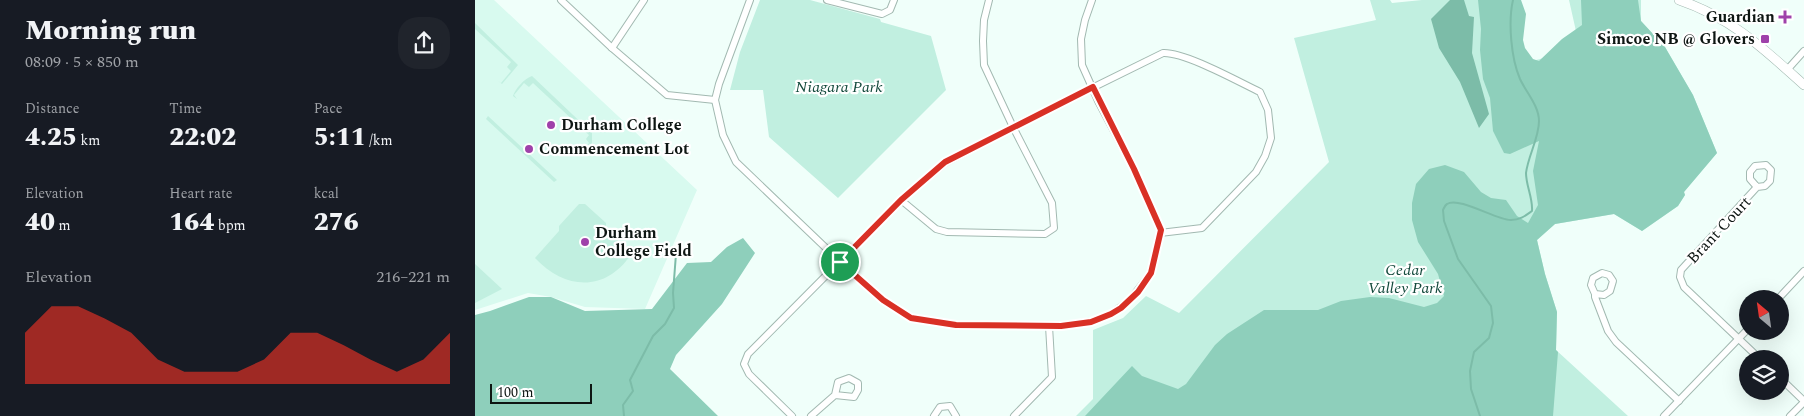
<!DOCTYPE html>
<html lang="en">
<head>
<meta charset="utf-8">
<style>
	:root { --surface:#171b24; --page:#20242c; --text:#f1f3f6; --muted:#9ea1a6; --accent:#d93025 }
	body { margin:0; font-family:Spectral,serif; background:var(--page); color:var(--text); height:100vh; display:flex; flex-direction:column; font-size:19px; white-space:nowrap }
	* { box-sizing:border-box; margin:0 }
	p { font-size:16px; color:var(--muted) }
	.icon { flex:none; width:28px; height:28px; fill:none; stroke:currentColor; stroke-width:2; stroke-linecap:round; stroke-linejoin:round }
	.map { position:relative; flex:1; overflow:hidden }
	.panel { display:flex; flex-direction:column; background:var(--surface); width:475px }
	.panel>* { flex:none }
	.needle { width:32px; rotate:331deg }
	.fabs { position:absolute; left:1264px; top:290px; display:grid; gap:10px }
	.fabs a { display:grid; place-items:center; width:50px; height:50px; border-radius:50%; background:var(--surface); box-shadow:0 5px 20px #0002; font-size:25px }
	.scale { position:absolute; left:15px; bottom:12px; width:102px; box-sizing:border-box; padding-left:5px; border:2px solid #0e1613; border-top:0; font-size:14px; line-height:18px; white-space:nowrap; color:#0e1613; -webkit-text-stroke:4px #fff; paint-order:stroke }
	.pin { position:absolute; display:grid; place-items:center; width:42px; height:42px; color:#fff; margin:-21px; border:2px solid #fff; border-radius:50%; box-shadow:0 1px 5px #0007 }
	.round { display:grid; place-items:center; flex:none; width:52px; height:52px; border-radius:20px; background:var(--page) }
	.headline { display:flex; align-items:center; justify-content:space-between; height:85px; padding:0 25px }
	h1 { font-size:28px; font-weight:800; line-height:38px }
	.figures { display:grid; grid-template-columns:repeat(3,1fr); gap:8px; height:85px; padding:5px 25px }
	.figures div { display:grid; align-content:center }
	.figures b { font-size:25px; font-weight:800 }
	.figures small { font-size:14px; font-weight:400 }
	.figures p { font-size:14px }
	.chart { height:140px; padding:10px 25px }
	.chart p { display:flex; justify-content:space-between }
	.chart svg { width:100%; height:90px; margin-top:5px; fill:var(--accent); opacity:.7 }
	main { display:flex; flex:1; min-height:0 }
	.map>svg:first-child { display:block }
	.built { fill:#d8faef }
	.green { fill:#c1efe0 }
	.forest { fill:#8ecfbb }
	.water { fill:#7cbca8 }
	.lines { fill:none; stroke-linecap:round; stroke-linejoin:round }
	.stream { stroke:#7cbca8; stroke-width:2 }
	.minor-casing { stroke:#a2b9b1; stroke-width:8 }
	.secondary-casing { stroke:#a2b9b1; stroke-width:10 }
	.minor { stroke:#fff; stroke-width:6 }
	.secondary { stroke:#fff; stroke-width:9 }
	.route-casing { stroke:#fff; stroke-width:10 }
	.route { stroke:#d93025; stroke-width:6 }
	.poi-dot { fill:#9f41aa; stroke:#fff; stroke-width:2 }
	.labels { text-anchor:middle; dominant-baseline:central; stroke-width:4.5; stroke-linejoin:round; paint-order:stroke }
	.poi-label { font-size:16px; font-weight:bold; fill:#0e1613; stroke:#fff; text-anchor:start }
	.park-label { font-size:16px; font-style:italic; fill:#134a3c; stroke:#fff }
	.street-label { font-size:16px; fill:#0e1613; stroke:#fff }
</style>
</head>
<body>
<main>
<section class="panel">
<div class="headline"><div><h1>Morning run</h1><p>08:09 · 5 × 850 m</p></div><a class="round"><svg class="icon" aria-label="share" viewBox="0 0 24 24"><path d="M12 15V3M7 8l5-5 5 5M5 13v7h14v-7"/></svg></a></div>
<div class="figures">
<div><p>Distance</p><b>4.25<small> km</small></b></div>
<div><p>Time</p><b>22:02</b></div>
<div><p>Pace</p><b>5:11<small> /km</small></b></div>
</div>
<div class="figures">
<div><p>Elevation</p><b>40<small> m</small></b></div>
<div><p>Heart rate</p><b>164<small> bpm</small></b></div>
<div><p>kcal</p><b>276</b></div>
</div>
<div class="chart"><p><span>Elevation</span>216–221 m</p>
<svg viewBox="0 0 160 44" preserveAspectRatio="none"><path d="M0 44V19L10 6L20 6L30 12L40 19L50 32L60 38L70 38L80 38L90 32L100 19L110 19L120 25L130 32L140 38L150 32L160 19V44z"/></svg>
</div>
</section>
<div class="map">
<svg width="1329" height="416" viewBox="0 0 1329 416">
	<rect width="100%" height="100%" fill="#f0fffa"/>
	<path class="built" d="M0,0h19l203,190 -52,119 -60,-2 -34,-10 -23,-4 -53,17z"/>
	<g class="green">
		<path d="M285,0h50l70,19 1,3 50,14 15,54 -108,108 -69,-61 -6,-47h-33l10,-38z"/>
		<path d="M895,0h20l2,3 30,-3h98l4,63 56,-14 -11,-49h72v21l24,26 28,48 24,58 -33,39 1,3 -7,11 -36,25 -28,-17 -59,10 -18,16 8,34 12,38 -1,38 72,66h-552l17,-17v-69l30,-12 23,-22 33,17 150,-151 -35,-124 82,-18z"/>
		<path d="M0,23l43,42 -16,19 -5,-4 4,3 10,-12 -4,-4 4,-5 -36,-33z"/>
		<path d="M57,76l60,57v10l-12,12 -3,1 -4,-5 6,4 10,-12 -3,-4 3,-4 -56,-52 -4,4 -5,-4 -10,12 3,4 -4,-3c2,-7 12,-18 19,-20z"/>
		<path d="M13,116l69,64 -3,2 -68,-63z"/>
		<path d="M104,204h6l21,19v7l26,23c-26,40 -67,37 -97,5l24,-27v-5z"/>
		<path d="M0,264l27,25 -27,14z"/>
	</g>
	<g class="forest">
		<path d="M1003,0h43l5,14 -3,26 2,8 8,11 6,2 23,-22 20,-14 -1,-25h57l3,21 24,26 28,48 24,58 -33,39 1,3 -7,11 -36,25 -28,-17 -59,10 -18,16 8,34 12,38 -1,38 2,2 -5,64h-468l47,-50 10,10 36,13 8,-5 29,-39 12,-11 37,-24h54l23,-9 29,-4 19,1 35,9 13,-4 7,-7 -6,-22 -20,-32 -6,-22v-17l4,-19 13,-15 16,-4 19,7 17,20 10,6 15,2 11,16 11,7 10,-18 -5,-34 6,-30 -29,13 -6,-1 -11,-22 -3,-33 -7,-19 -3,-29 1,-21z"/>
		<path d="M268,238l12,15 -33,51 -46,51 -6,14 48,47h-243v-101l15,-4 39,-14h22l34,14 67,-2 35,-46 24,-1 16,-15z"/>
	</g>
	<path class="water" d="M975,0h14l5,16 5,1 -2,36 17,61 -10,14 -19,-46 -21,-34 -8,-29z"/>
	<g class="lines">
		<g class="stream">
			<path d="M149,416l-1,-11 10,-14 -3,-11 23,-44 12,-12 9,-16 -1,-15 3,-39"/>
			<path d="M1005,416l-9,-27 -1,-18 4,-19 15,-14 4,-15 -2,-17 -33,-47 -14,-38 -1,-11c1,-2 2,-5 4,-6 12,-8 51,17 64,16 9,0 14,-4 21,-9 1,-13 -6,-25 -6,-38 2,-17 13,-35 13,-52 0,-15 -13,-29 -19,-42 -9,-21 -12,-57 -7,-79"/>
		</g>
		<g class="minor-casing">
			<g id="minor">
				<path d="M86,0l51,48 55,47 48,5"/>
				<path d="M275,0l-31,84 -4,16 8,35 13,27 114,109 33,29 28,18 45,7 105,1 33,-5 17,-7 19,-14 21,-27 10,-43 -27,-61 -35,-66 -17,-38 -1,-26 4,-19 7,-20"/>
				<path d="M352,0l55,14 8,-4 4,-10"/>
				<path d="M137,48l32,-48"/>
				<path d="M1312,70l17,-19"/>
				<path d="M1282,187l-7,-8v-7l5,-6 11,-1 5,5 -1,11 -5,5 -8,1 -76,83 -1,7 4,10 76,72"/>
				<path d="M426,200l35,29 11,3 98,2 9,-6 -2,-25 -39,-76 -29,-62 -1,-24 1,-21 5,-20"/>
				<path d="M1120,294l-4,-9 2,-7 9,-5 7,2 4,6 -3,10 -6,4 -9,-1v3l13,34 8,11 63,59"/>
				<path d="M1303,299l26,-28"/>
				<path d="M1305,378l24,23"/>
				<path d="M317,416l-43,-42 -5,-10 4,-10 153,-154 44,-37 68,-36 150,-74c22,-1 74,28 97,39l8,18 3,28 -6,18 -9,16 -54,56 -42,5"/>
				<path d="M336,416l24,-21 3,-13 11,-4 9,5v7l-4,7 -19,-2"/>
				<path d="M459,416l6,-9 10,-1 6,10"/>
				<path d="M539,416l38,-39 -3,-51"/>
				<path d="M1189,416l83,-86"/>
				<path d="M1315,416l14,-14"/>
			</g>
		</g>
		<g class="secondary-casing">
			<path id="secondary" d="M1204,0c53,18 85,49 125,85"/>
		</g>
		<use href="#minor" class="minor"/>
		<use href="#secondary" class="secondary"/>
	</g>
	<g class="lines">
		<g class="route-casing">
			<path id="route" d="M618,87l41,82 27,61 -10,43 -13,19 -17,16 -10,6 -20,8 -30,4 -105,-1 -45,-7 -28,-18 -43,-38 61,-62 44,-38z"/>
		</g>
		<use href="#route" class="route"/>
	</g>
	<g class="poi-dot">
		<path d="M1307.5 9.5h5v5h5v5h-5v5h-5v-5h-5v-5h5z"/>
		<rect x="1285" y="34" width="10" height="10" rx="2.5"/>
		<circle cx="76" cy="125" r="5"/>
		<circle cx="54" cy="149" r="5"/>
		<circle cx="110" cy="242" r="5"/>
	</g>
	<g class="labels">
		<g class="poi-label">
			<text x="1300" y="17" text-anchor="end">Guardian</text>
			<text x="1280" y="39" text-anchor="end">Simcoe NB @ Glovers</text>
			<text x="86" y="125">Durham College</text>
			<text x="64" y="149">Commencement Lot</text>
			<text x="120" y="233">Durham<tspan x="120" dy="18">College Field</tspan></text>
		</g>
		<g class="park-label">
			<text x="364" y="87">Niagara Park</text>
			<text x="930" y="270">Cedar<tspan x="930" dy="18">Valley Park</tspan></text>
		</g>
		<g class="street-label">
			<text transform="translate(1244 230) rotate(-47)">Brant Court</text>
		</g>
	</g>
</svg>
<div class="fabs">
<a><svg class="needle" viewBox="-14 -14 28 28"><path d="M0-13l5 13h-10z" fill="#e53935"/><path d="M0 13l5-13h-10z" fill="#9ea1a6"/></svg></a>
<a><svg class="icon" aria-label="layers" viewBox="0 0 24 24"><path d="M12 4l9 5-9 5-9-5zM3 14l9 5 9-5"/></svg></a>
</div>
<div class="scale">100 m</div>
<div class="pin" style="left:365px;top:262px;background:#1e9e55"><svg class="icon" aria-label="arrive" viewBox="0 0 24 24"><path d="M6 21V4h12l-3 4 3 4H6"/></svg></div>
</div>
</main>
</body>
</html>
